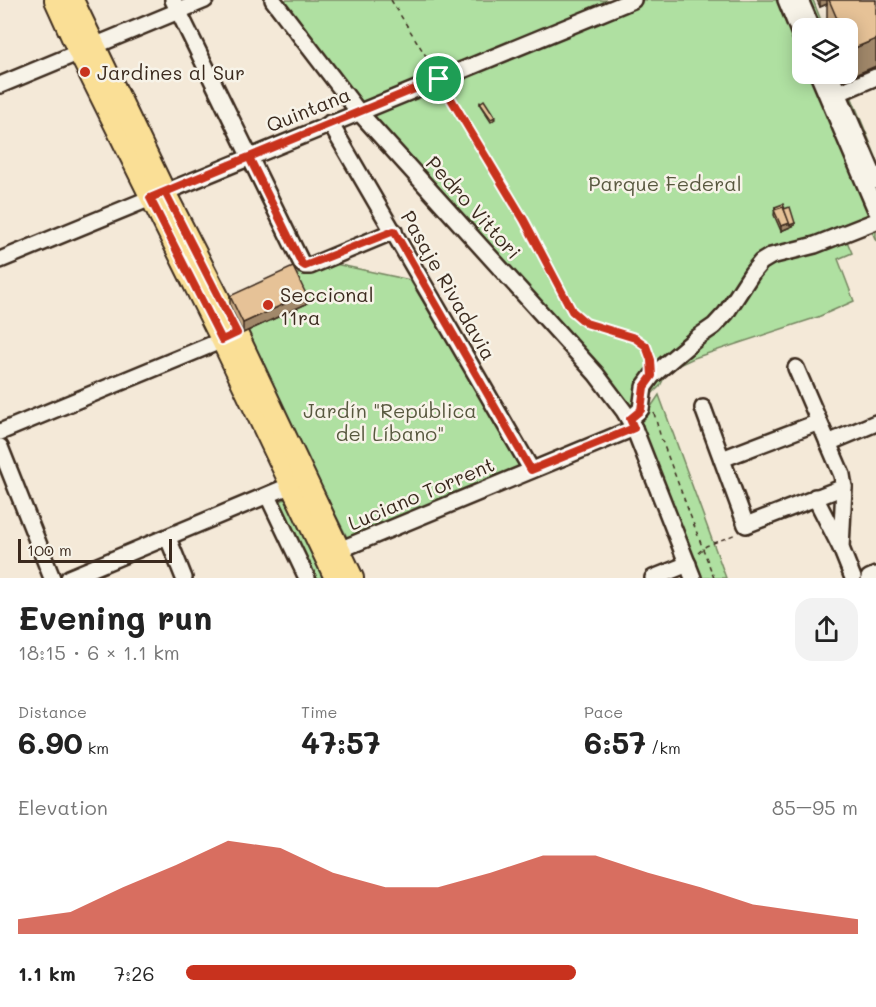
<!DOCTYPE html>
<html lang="en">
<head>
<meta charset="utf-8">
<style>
	:root { --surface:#fff; --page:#f2f2f2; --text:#222; --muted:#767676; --accent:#c8321e }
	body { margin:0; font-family:Mali,sans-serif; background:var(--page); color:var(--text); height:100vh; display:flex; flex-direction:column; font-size:22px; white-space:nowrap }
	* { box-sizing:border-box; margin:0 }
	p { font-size:20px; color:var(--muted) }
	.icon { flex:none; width:33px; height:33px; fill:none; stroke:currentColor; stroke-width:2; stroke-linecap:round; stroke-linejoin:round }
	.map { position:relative; height:578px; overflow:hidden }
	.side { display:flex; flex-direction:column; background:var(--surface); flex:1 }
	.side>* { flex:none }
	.buttons { position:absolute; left:792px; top:18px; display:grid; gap:12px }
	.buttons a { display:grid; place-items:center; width:66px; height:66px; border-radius:12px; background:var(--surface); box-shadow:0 3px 15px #0003; font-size:30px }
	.scale { position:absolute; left:18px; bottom:15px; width:154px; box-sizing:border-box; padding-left:6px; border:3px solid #3b2a1e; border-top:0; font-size:16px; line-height:21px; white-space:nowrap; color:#3b2a1e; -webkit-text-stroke:4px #f7f3e8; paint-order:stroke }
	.pin { position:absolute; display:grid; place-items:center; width:51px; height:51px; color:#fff; margin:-26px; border:3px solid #fff; border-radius:50%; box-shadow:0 2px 6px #0007 }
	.round { display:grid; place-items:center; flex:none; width:63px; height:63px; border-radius:18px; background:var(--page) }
	.head { display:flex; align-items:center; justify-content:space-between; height:102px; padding:0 18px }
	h1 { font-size:33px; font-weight:700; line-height:45px }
	.metrics { display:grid; grid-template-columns:repeat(3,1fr); gap:9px; height:102px; padding:6px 18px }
	.metrics div { display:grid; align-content:center }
	.metrics b { font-size:30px; font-weight:700 }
	.metrics small { font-size:16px; font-weight:400 }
	.metrics p { font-size:16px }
	.chart { height:168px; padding:12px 18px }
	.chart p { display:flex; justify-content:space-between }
	.chart svg { width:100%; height:108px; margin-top:6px; fill:var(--accent); opacity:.7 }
	ul { padding:0 18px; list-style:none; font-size:20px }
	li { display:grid; grid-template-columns:96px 72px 1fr; align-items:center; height:45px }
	li i { height:15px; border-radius:8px; background:var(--accent) }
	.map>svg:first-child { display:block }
	.green { fill:#afe0a1; stroke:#758560; stroke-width:1.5 }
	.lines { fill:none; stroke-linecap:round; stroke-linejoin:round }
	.minor-casing { stroke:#3b2a1e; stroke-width:20 }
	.major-casing { stroke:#3b2a1e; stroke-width:24 }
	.path { stroke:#3b2a1e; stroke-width:1.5; stroke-dasharray:4.5 4.5; stroke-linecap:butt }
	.minor { stroke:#f7f3e8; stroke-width:15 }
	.major { stroke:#fadf96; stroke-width:20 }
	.wall { fill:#c6a782; stroke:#3b2a1e; stroke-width:1.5 }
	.shaded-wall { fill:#a1886a; stroke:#3b2a1e; stroke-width:1.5 }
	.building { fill:#e6c297; stroke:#3b2a1e; stroke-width:1.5 }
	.route-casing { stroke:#fff; stroke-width:12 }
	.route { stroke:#c8321e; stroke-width:8 }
	.poi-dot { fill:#c8321e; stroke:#f7f3e8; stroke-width:2 }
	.labels { text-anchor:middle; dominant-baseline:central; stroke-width:5; stroke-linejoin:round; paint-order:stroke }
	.poi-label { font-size:20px; fill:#3b2a1e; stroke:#f7f3e8; text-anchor:start }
	.street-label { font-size:20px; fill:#3b2a1e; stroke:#f7f3e8 }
	.park-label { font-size:20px; fill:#58583f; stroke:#f7f3e8 }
</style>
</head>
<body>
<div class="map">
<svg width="876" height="578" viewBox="0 0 876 578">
	<rect width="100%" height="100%" fill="#f4e9d8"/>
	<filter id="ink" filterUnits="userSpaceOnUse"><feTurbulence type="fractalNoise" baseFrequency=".0167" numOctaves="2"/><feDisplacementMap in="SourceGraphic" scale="12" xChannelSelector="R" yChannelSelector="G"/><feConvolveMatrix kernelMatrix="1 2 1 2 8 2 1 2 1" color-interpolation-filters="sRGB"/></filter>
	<g filter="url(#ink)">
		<g class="green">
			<path d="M279,0h534l11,28h-22v46h40l34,83v84l-5,-12 -25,10 6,14 -14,6 16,42 -36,16 -124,41 -26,12 -8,16 -29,28 -279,-317z"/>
			<path d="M326,262l84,18 114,187 -175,74 -106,-208 63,-29 -13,-28z"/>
			<path d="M659,395l67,183h-30l-58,-152z"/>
			<path d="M288,497l40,81h-12l-37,-76z"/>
		</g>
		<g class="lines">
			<g class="minor-casing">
				<g id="minor">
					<path d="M173,0l129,264 3,2h5l84,-35"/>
					<path d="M273,0l85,111 238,263 28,37 10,17 59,150"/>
					<path d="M786,0l16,39"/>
					<path d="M800,0l12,28"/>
					<path d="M818,74l58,136"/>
					<path d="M830,74l46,107"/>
					<path d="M0,85l205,-85"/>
					<path d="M829,97l47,-20"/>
					<path d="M330,123l201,346"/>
					<path d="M0,260l633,-260"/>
					<path d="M796,368l46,107 2,12 -3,61"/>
					<path d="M703,408l43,117 98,-38"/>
					<path d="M630,419l11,-10 3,-22 8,-11 46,-39 16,-11 12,-13 26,-40 9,-11 10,-6 44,-11 61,-24"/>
					<path d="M0,432l230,-95"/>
					<path d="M828,443l48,-20"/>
					<path d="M0,447l52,131"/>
					<path d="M722,459l97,-37"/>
					<path d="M268,496l39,82"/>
					<path d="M815,497l26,51 12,30"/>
					<path d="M168,538l16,40"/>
					<path d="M332,553l302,-125"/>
					<path d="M69,578l232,-97"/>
					<path d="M653,578l35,-14"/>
					<path d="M869,578l7,-3"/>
				</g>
			</g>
			<g class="major-casing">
				<g id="major">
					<path d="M55,0l24,53 143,288 113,237"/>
					<path d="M73,0l92,192 72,141 116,245"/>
				</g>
			</g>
			<g class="path">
				<path d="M391,0l43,69"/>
				<path d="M447,91l77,129 48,91 14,12 54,17 6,6 5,14"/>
				<path d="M654,413l7,25 53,140"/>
				<path d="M698,553l8,-7 30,-12"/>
			</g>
			<use href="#minor" class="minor"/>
			<use href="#major" class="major"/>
		</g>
		<g class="wall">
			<path d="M817,0h59v66l-26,11 -2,-6v-43h-19l-2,-5v-19l-7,3z"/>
			<path d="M480,103l15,16 -4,3 -11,-17z"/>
			<path d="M775,207l10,2 10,16 -14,6 -7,-16z"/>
			<path d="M230,296l76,8 -63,29 -13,-27z"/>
		</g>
		<g class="shaded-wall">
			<path d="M820,0h7v4l-7,3z"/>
			<path d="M876,39v27l-26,11v-27z"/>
			<path d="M790,223h5v2l-14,6v-5z"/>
			<path d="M306,294v10l-63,29v-10z"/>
		</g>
		<g class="building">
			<path d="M829,0h47v39l-26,11 -2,-7v-15h-7z"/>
			<path d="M484,100l11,17 -4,2 -11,-16z"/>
			<path d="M783,204l2,5 -2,-2 -7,2 -1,-2z"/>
			<path d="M783,207l7,16 -9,3 -7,-16z"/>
			<path d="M790,207l5,16 -5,2 -6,-16z"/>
			<path d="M293,267l13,27 -63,29 -13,-27z"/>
		</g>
	</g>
	<g class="lines" filter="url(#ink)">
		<g class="route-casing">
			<path id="route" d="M439,79c-91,37 -183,75 -274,113l72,141 -15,7 -72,-142c33,-14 66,-28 99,-41l53,107 3,2 89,-35 137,239 103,-42 -4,-9 11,-9 3,-23 8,-11 -1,-16 -5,-14 -11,-8 -49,-15 -14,-12 -48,-91 -85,-141"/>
		</g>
		<use href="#route" class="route"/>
	</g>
	<g class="poi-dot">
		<circle cx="85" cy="72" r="6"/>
		<circle cx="268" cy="305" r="6"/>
	</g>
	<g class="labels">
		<g class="poi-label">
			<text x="97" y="72">Jardines al Sur</text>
			<text x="280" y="294">Seccional<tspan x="280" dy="23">11ra</tspan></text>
		</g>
		<g class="street-label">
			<text transform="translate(308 109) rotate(-22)">Quintana</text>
			<text transform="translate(474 207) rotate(48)">Pedro Vittori</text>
			<text transform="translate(449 285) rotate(60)">Pasaje Rivadavia</text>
			<text transform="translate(421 493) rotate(-23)">Luciano Torrent</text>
		</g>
		<g class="park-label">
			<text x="665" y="183">Parque Federal</text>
			<text x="390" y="410">Jardín "República<tspan x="390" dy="23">del Líbano"</tspan></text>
		</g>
	</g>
</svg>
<div class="buttons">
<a><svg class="icon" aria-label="layers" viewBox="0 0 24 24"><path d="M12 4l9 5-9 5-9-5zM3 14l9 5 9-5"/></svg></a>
</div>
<div class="scale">100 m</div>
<div class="pin" style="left:439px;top:79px;background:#1e9e55"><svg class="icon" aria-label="arrive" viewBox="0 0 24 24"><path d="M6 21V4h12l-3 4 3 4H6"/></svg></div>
</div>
<section class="side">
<div class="head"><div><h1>Evening run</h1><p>18:15 · 6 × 1.1 km</p></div><a class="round"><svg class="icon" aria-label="share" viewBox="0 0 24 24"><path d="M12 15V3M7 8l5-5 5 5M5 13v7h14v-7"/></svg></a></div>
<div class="metrics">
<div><p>Distance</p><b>6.90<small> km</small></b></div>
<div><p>Time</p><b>47:57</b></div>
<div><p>Pace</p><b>6:57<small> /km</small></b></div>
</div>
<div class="chart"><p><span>Elevation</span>85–95 m</p>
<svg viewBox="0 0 160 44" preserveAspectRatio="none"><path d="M0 44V38L10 35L20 25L30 16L40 6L50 9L60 19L70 25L80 25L90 19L100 12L110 12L120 19L130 25L140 32L150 35L160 38V44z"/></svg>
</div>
<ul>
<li><b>1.1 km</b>7:26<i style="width:58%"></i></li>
</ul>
</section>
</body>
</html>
